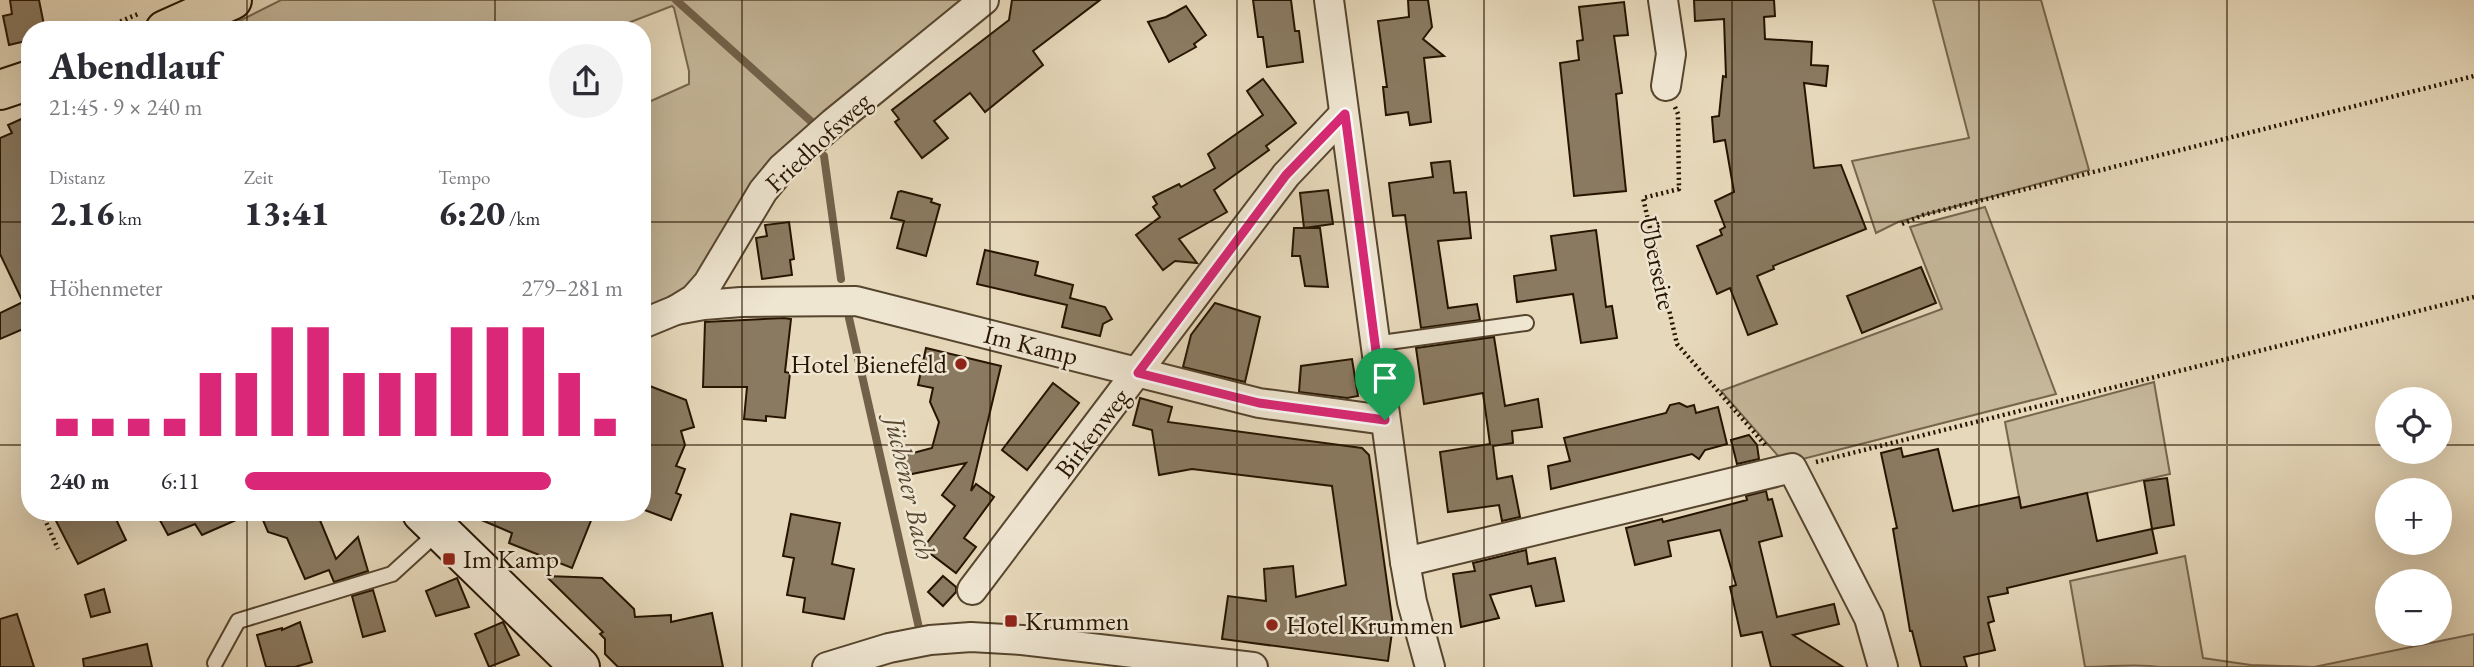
<!DOCTYPE html>
<html lang="de">
<head>
<meta charset="utf-8">
<style>
	:root { --surface:#fff; --page:#f2f2f3; --text:#2b2b33; --muted:#7c7c81; --accent:#db2777 }
	body { margin:0; font-family:"EB Garamond",serif; background:var(--page); color:var(--text); height:100vh; display:flex; flex-direction:column; font-size:26px; white-space:nowrap }
	* { box-sizing:border-box; margin:0 }
	p { font-size:23px; color:var(--muted) }
	.icon { flex:none; width:38px; height:38px; fill:none; stroke:currentColor; stroke-width:2; stroke-linecap:round; stroke-linejoin:round }
	.map { position:relative; flex:1; overflow:hidden }
	.sheet { position:absolute; left:21px; top:21px; width:630px; height:500px; display:flex; flex-direction:column; background:var(--surface); border-radius:28px; box-shadow:0 7px 28px #0002 }
	.sheet>* { flex:none }
	.buttons { position:absolute; left:2375px; top:387px; display:grid; gap:14px }
	.buttons a { display:grid; place-items:center; width:77px; height:77px; border-radius:50%; background:var(--surface); box-shadow:0 7px 28px #0002; font-size:35px }
	.pin { position:absolute; display:grid; place-items:center; width:60px; height:60px; color:#fff; margin:-72px -30px; border-radius:50% 50% 50% 0; rotate:-45deg; box-shadow:0 0 7px #0007 }
	.pin .icon { rotate:45deg }
	.round { display:grid; place-items:center; flex:none; width:74px; height:74px; border-radius:37px; background:var(--page) }
	.summary { display:flex; align-items:center; justify-content:space-between; height:119px; padding:0 28px }
	h1 { font-size:38px; font-weight:800; line-height:52px }
	.figures { display:grid; grid-template-columns:repeat(3,1fr); gap:10px; height:119px; padding:7px 28px }
	.figures div { display:grid; align-content:center }
	.figures b { font-size:35px; font-weight:800 }
	.figures small { font-size:19px; font-weight:400 }
	.figures p { font-size:19px }
	.chart { height:196px; padding:14px 28px }
	.chart p { display:flex; justify-content:space-between }
	.chart svg { width:100%; height:126px; margin-top:7px; stroke:var(--accent); stroke-width:6 }
	ul { padding:0 28px; list-style:none; font-size:23px }
	li { display:grid; grid-template-columns:112px 84px 1fr; align-items:center; height:52px }
	li i { height:18px; border-radius:9px; background:var(--accent) }
	.map>svg:first-child { display:block }
	.green { fill:#c5b79a; stroke:#76664d; stroke-width:2 }
	.lines { fill:none; stroke-linecap:round; stroke-linejoin:round }
	.stream { stroke:#72614a; stroke-width:8 }
	.building { fill:#8a7a61; stroke:#261400; stroke-width:2 }
	.lane-casing { stroke:#56452e; stroke-width:18 }
	.street-casing { stroke:#56452e; stroke-width:32 }
	.secondary-casing { stroke:#261400; stroke-width:42 }
	.primary-casing { stroke:#261400; stroke-width:42 }
	.path { stroke:#261400; stroke-width:4.5; stroke-dasharray:2 3.5; stroke-linecap:butt }
	.lane { stroke:#efe6d2; stroke-width:14 }
	.street { stroke:#efe6d2; stroke-width:28 }
	.secondary { stroke:#efe6d2; stroke-width:38 }
	.primary { stroke:#e6d8ba; stroke-width:38 }
	.route-casing { stroke:#fff; stroke-width:14 }
	.route { stroke:#db2777; stroke-width:9 }
	.grid { fill:none; stroke:#261400; stroke-width:2; stroke-opacity:0.55 }
	.poi-dot { fill:#8f2418; stroke:#efe6d2; stroke-width:2.5 }
	.labels { text-anchor:middle; dominant-baseline:central; stroke-width:5; stroke-linejoin:round; paint-order:stroke }
	.street-label { font-size:26px; fill:#261400; stroke:#efe6d2 }
	.poi-label { font-size:26px; fill:#261400; stroke:#efe6d2; text-anchor:start }
	.water-label { font-size:28px; font-style:italic; fill:#594831; stroke:#efe6d2 }
</style>
</head>
<body>
<div class="map">
<svg width="2474" height="667" viewBox="0 0 2474 667">
	<rect width="100%" height="100%" fill="#e6d8ba"/>
	<filter id="stains"><feTurbulence type="fractalNoise" baseFrequency=".00286" numOctaves="4"/><feColorMatrix values="0 0 0 0 .2 0 0 0 0 .09 0 0 0 0 .02 0 0 0 .5 -.17"/></filter>
	<radialGradient id="worn" r=".72"><stop offset=".6" stop-color="#630" stop-opacity="0"/><stop offset="1" stop-color="#630" stop-opacity=".3"/></radialGradient>
	<g class="green">
		<path d="M281,0h685l-127,106 -144,183 -53,28v-212l47,-21v-13l-15,-63 -2,-2 -62,24h-388z"/>
		<path d="M1933,0h108l48,170 -191,52 -22,11 -24,-72 117,-23z"/>
		<path d="M1985,207l71,187 -265,68 -12,-5 -58,-66 221,-82 -32,-82z"/>
		<path d="M2154,382l16,92 -149,34 -16,-86z"/>
		<path d="M2185,556l18,102 48,7 63,2 160,-33v33h-314c-25,-4 -49,0 -75,0l-15,-86z"/>
	</g>
	<g class="lines">
		<g class="stream">
			<path d="M676,0l138,124"/>
			<path d="M824,156l17,123"/>
			<path d="M849,318l70,310"/>
		</g>
	</g>
	<g class="building">
		<path d="M10,0h29l6,30h-15v10l-21,5 -6,-29 9,-2z"/>
		<path d="M1012,0h88l-67,51 10,14 -58,47 -15,-19 -36,28 14,17 -26,20 -27,-36 4,-3 -7,-9 117,-90z"/>
		<path d="M1253,0h38l4,31h4l4,31 -36,5 -4,-30h-5z"/>
		<path d="M1408,0h20l4,27 -9,12 21,17 -20,2 7,64 -21,3 -2,-13 -22,3 -3,-28h4l-9,-66 31,-4z"/>
		<path d="M1694,0h80l1,16 -11,1 1,22 47,3 -1,23 17,1 -2,20 -22,-3 10,85 27,-3 25,64 -93,37 1,3 -17,7 20,48 -29,11 -18,-47 -13,6 -20,-48 25,-11 -2,-5 5,-3 -10,-26 19,-9 -9,-52 -11,2 -2,-25 7,-1 4,-40 3,1 -2,-58 -29,2z"/>
		<path d="M1624,2l4,33 -14,1 8,57 -6,1 10,97 -52,5 -14,-133 19,-3 -2,-19 6,-1 -4,-33z"/>
		<path d="M1186,6l20,29 -12,9 2,3 -27,15 -21,-40 18,-5z"/>
		<path d="M1263,79l33,44 -30,23 3,4 -55,40 13,22 -48,27 18,24 -22,-2 -12,9 -27,-35 24,-18 -7,-10 4,-3 -4,-7 26,-13 2,3 34,-19 -7,-14 55,-39 -16,-24z"/>
		<path d="M30,115v211l-30,13v-26l23,-11 -23,-48v-116l12,-5 -4,-8z"/>
		<path d="M1450,161l4,32 12,-1 5,46 -33,3 10,67 29,-4 3,16 -59,8 -16,-113 -12,1 -4,-33 44,-6 -2,-14z"/>
		<path d="M1328,190l5,34 -29,4 -4,-35z"/>
		<path d="M901,191l31,8 -1,3 9,3 -14,51 -29,-8 7,-27 -13,-3 7,-26z"/>
		<path d="M789,222l5,37 -4,1 2,15 -30,4 -6,-41 11,-2 -2,-11z"/>
		<path d="M1294,228h26l8,59 -23,-1 -5,-30h-8z"/>
		<path d="M1596,230l10,77 6,-1 5,32 -36,5 -8,-49 -56,8 -3,-26 42,-6 -5,-34z"/>
		<path d="M985,250l53,12 -3,13 38,10 -3,13 35,9 7,12 -9,5 -3,12 -38,-9 5,-22 -90,-21z"/>
		<path d="M1921,267l15,36 -74,30 -15,-37z"/>
		<path d="M1215,303l45,14 -15,65 -62,-15 8,-32z"/>
		<path d="M784,318l7,1 -6,53 5,1 -5,45 -19,-2v5l-22,-2 3,-32h-44l2,-65z"/>
		<path d="M1494,337l11,69 33,-7 4,28 -30,4 1,12 -20,3 4,33 15,-3 8,41 -18,4 -3,-16 -51,7 -8,-60 50,-8 -7,-51 -59,11 -8,-56z"/>
		<path d="M926,348l75,18 -30,125 5,-7 18,13 -30,41 12,9 -20,26 -33,-25 32,-42 -13,-11 24,-32 -64,13 -4,-19 34,-9 7,-26 -9,-20 3,-14 -15,-3z"/>
		<path d="M1352,359l6,37 -11,2 -48,-6 2,-26z"/>
		<path d="M642,383l44,17 8,27 -13,4 4,14 -9,21 9,3 -9,24 5,2 -10,25 -29,-11z"/>
		<path d="M1053,383l26,20 -52,67 -25,-20z"/>
		<path d="M1140,398l32,9 -4,15 194,26 7,7 24,170 -5,36 -166,-22 6,-43 38,5 -2,-32 29,-3 3,31 50,-12 -14,-99 -140,-17 -33,6 -7,-45 -19,-5z"/>
		<path d="M1679,403l8,4 7,-2 2,8 22,-6 9,37 -22,6 -6,9 -7,-5 -141,35 -3,-23 22,-5 -6,-23 102,-25 4,-8z"/>
		<path d="M1749,435l8,10 2,14 -22,5 -6,-24z"/>
		<path d="M1901,448l2,9 35,-8 15,62 66,-14 2,11 66,-15 10,48 55,-12 5,24 -150,35 1,5 -20,4 6,24 -6,2 7,27 -31,7 3,10h-46l-9,-36h-2l-17,-102 4,-1 -16,-75z"/>
		<path d="M2167,478l7,47 -22,4 -8,-48z"/>
		<path d="M1766,491l2,9 4,-1 10,37 -23,6 18,75 57,-13 5,20 -46,11 50,32h-72l-9,-35 -21,4 -11,-49 6,-2 -16,-55 -52,11 3,15 -36,9 -9,-37 36,-9 1,3 84,-22 -1,-4z"/>
		<path d="M52,513h61l13,27 -48,24z"/>
		<path d="M156,513h96l-50,22 -7,-11 -27,11z"/>
		<path d="M260,513h57l19,46 22,-22 10,34 -34,11 -5,-12 -24,9 -18,-41 -19,-6z"/>
		<path d="M465,513h129l-22,55 -63,-25 3,-10z"/>
		<path d="M791,514l49,9 -8,41 22,5 -10,50 -41,-7 2,-14 -18,-3 7,-37 -11,-2z"/>
		<path d="M1526,550l2,14 27,-6 9,43 -28,5 -5,-20 -41,9 9,23 -38,9 -8,-53 22,-3 -2,-8z"/>
		<path d="M546,576l56,2 32,31 1,8 36,-2v7l41,-9 11,54h-105l-13,-13v-15l-5,-5 3,-2z"/>
		<path d="M943,576l13,11v5l-13,14 -15,-14z"/>
		<path d="M457,578l12,29 -33,9 -10,-25z"/>
		<path d="M104,589l6,23 -19,5 -6,-22z"/>
		<path d="M373,590l12,41 -22,6 -11,-41z"/>
		<path d="M17,614l17,53h-34v-48z"/>
		<path d="M300,622l12,40 -17,5h-29l-9,-32 25,-7v2z"/>
		<path d="M503,622l16,33 -30,12 -14,-33z"/>
		<path d="M147,644l5,23h-68l-1,-8z"/>
	</g>
	<g class="lines">
		<g class="lane-casing">
			<g id="lane">
				<path d="M1374,344l152,-21"/>
				<path d="M215,663l23,-42 154,-47 46,-42"/>
			</g>
		</g>
		<g class="street-casing">
			<g id="street">
				<path d="M1329,0l76,562 7,40 18,65"/>
				<path d="M1663,0l8,54 -5,32"/>
				<path d="M676,310l28,-5 37,-3 115,-1 403,102 126,17"/>
				<path d="M642,324l34,-14 18,-11 14,-16 55,-92 19,-23 51,-45 151,-123"/>
				<path d="M1405,562l387,-94 77,150 14,49"/>
				<path d="M972,590l314,-415 58,-61"/>
				<path d="M827,667l62,-19 41,-8 41,-3 51,3 231,27"/>
			</g>
		</g>
		<g class="secondary-casing">
			<path id="secondary" d="M422,513l158,154"/>
		</g>
		<g class="primary-casing">
			<g id="primary">
				<path d="M165,30l67,-30"/>
				<path d="M0,90l30,-10"/>
			</g>
		</g>
		<g class="path">
			<path d="M100,30l38,-16"/>
			<path d="M1675,107l3,7 1,75 -36,9 34,146 90,103"/>
			<path d="M1902,224l21,-9 551,-139"/>
			<path d="M1816,462l658,-165"/>
			<path d="M30,482v4"/>
			<path d="M42,513l16,36"/>
		</g>
		<use href="#lane" class="lane"/>
		<use href="#street" class="street"/>
		<use href="#secondary" class="secondary"/>
		<use href="#primary" class="primary"/>
	</g>
	<g class="lines">
		<g class="route-casing">
			<path id="route" d="M1345,114l40,306 -126,-17 -121,-30 148,-198z"/>
		</g>
		<use href="#route" class="route"/>
	</g>
	<path class="grid" d="M247,0v30M495,0v30M742,0v667M990,0v667M1237,0v667M1484,0v667M1732,0v667M1979,0v667M2227,0v667M0,222h30M642,222h1832M0,445h30M642,445h1745M2440,445h34M247,513v154M495,513v154"/>
	<g class="poi-dot">
		<circle cx="961" cy="364" r="7"/>
		<rect x="442" y="552" width="14" height="14" rx="3.5"/>
		<rect x="1004" y="614" width="14" height="14" rx="3.5"/>
		<circle cx="1272" cy="625" r="7"/>
	</g>
	<g class="labels">
		<g class="street-label">
			<text transform="translate(818 142) rotate(-43)">Friedhofsweg</text>
			<text transform="translate(1658 263) rotate(78)">Überseite</text>
			<text transform="translate(1031 345) rotate(14)">Im Kamp</text>
			<text transform="translate(1092 433) rotate(-53)">Birkenweg</text>
		</g>
		<g class="poi-label">
			<text x="947" y="364" text-anchor="end">Hotel Bienefeld</text>
			<text x="463" y="559">Im Kamp</text>
			<text x="1025" y="621">Krummen</text>
			<text x="1286" y="625">Hotel Krummen</text>
		</g>
		<g class="water-label">
			<text transform="translate(911 488) rotate(77)">Jüchener Bach</text>
		</g>
	</g>
	<rect width="100%" height="100%" filter="url(#stains)"/>
	<rect width="100%" height="100%" fill="url(#worn)"/>
</svg>
<div class="buttons">
<a><svg class="icon" aria-label="locate" viewBox="0 0 24 24"><circle cx="12" cy="12" r="6"/><path d="M12 2v4M12 18v4M2 12h4M18 12h4"/></svg></a>
<a>+</a>
<a>−</a>
</div>
<div class="pin" style="left:1385px;top:420px;background:#1e9e55"><svg class="icon" aria-label="arrive" viewBox="0 0 24 24"><path d="M6 21V4h12l-3 4 3 4H6"/></svg></div>
<section class="sheet">
<div class="summary"><div><h1>Abendlauf</h1><p>21:45 · 9 × 240 m</p></div><a class="round"><svg class="icon" aria-label="share" viewBox="0 0 24 24"><path d="M12 15V3M7 8l5-5 5 5M5 13v7h14v-7"/></svg></a></div>
<div class="figures">
<div><p>Distanz</p><b>2.16<small> km</small></b></div>
<div><p>Zeit</p><b>13:41</b></div>
<div><p>Tempo</p><b>6:20<small> /km</small></b></div>
</div>
<div class="chart"><p><span>Höhenmeter</span>279–281 m</p>
<svg viewBox="0 0 160 44" preserveAspectRatio="none"><path d="M5 44V38M15 44V38M25 44V38M35 44V38M45 44V22M55 44V22M65 44V6M75 44V6M85 44V22M95 44V22M105 44V22M115 44V6M125 44V6M135 44V6M145 44V22M155 44V38"/></svg>
</div>
<ul>
<li><b>240 m</b>6:11<i style="width:81%"></i></li>
</ul>
</section>
</div>
</body>
</html>
